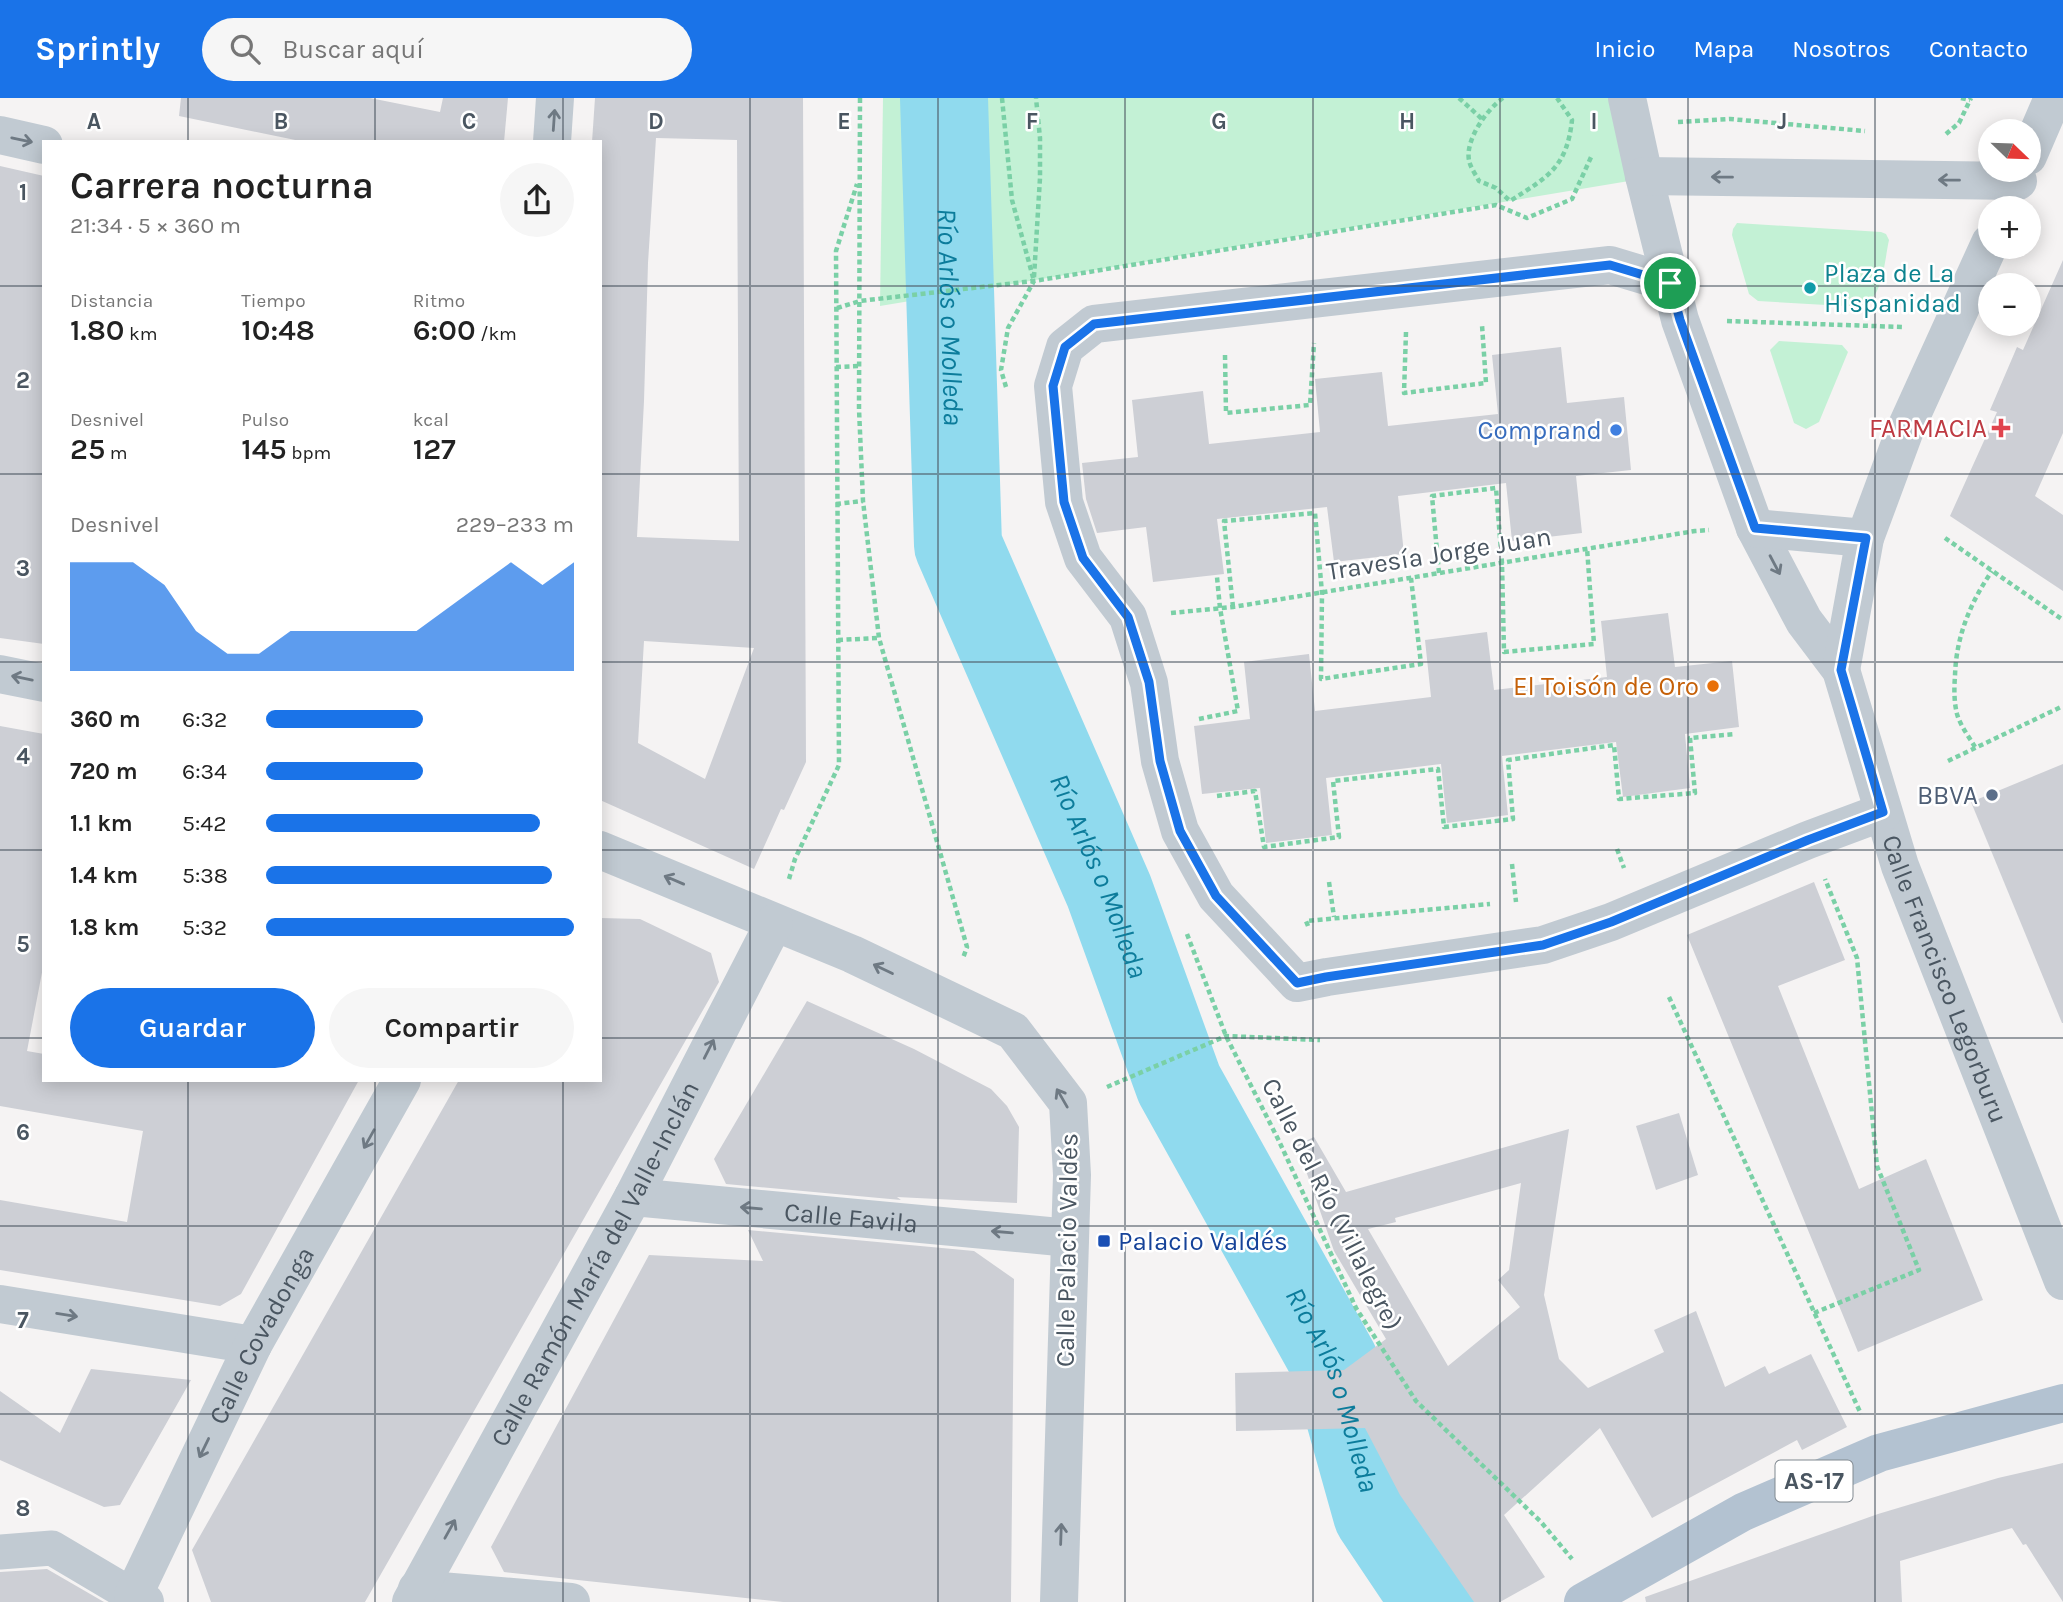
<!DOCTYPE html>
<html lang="es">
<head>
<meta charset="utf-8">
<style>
	:root { --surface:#fff; --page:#f6f6f6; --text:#222; --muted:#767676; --accent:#1a73e8 }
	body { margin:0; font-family:Karla,sans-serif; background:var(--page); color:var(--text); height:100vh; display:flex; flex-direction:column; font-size:26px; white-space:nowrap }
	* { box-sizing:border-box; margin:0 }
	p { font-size:23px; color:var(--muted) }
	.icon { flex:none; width:38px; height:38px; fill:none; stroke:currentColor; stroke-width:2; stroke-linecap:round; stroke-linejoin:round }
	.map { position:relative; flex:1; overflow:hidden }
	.details { position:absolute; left:42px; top:42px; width:560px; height:942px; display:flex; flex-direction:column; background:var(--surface); border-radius:0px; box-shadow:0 4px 18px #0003 }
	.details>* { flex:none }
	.needle { width:46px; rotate:113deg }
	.fabs { position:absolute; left:1978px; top:21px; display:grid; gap:14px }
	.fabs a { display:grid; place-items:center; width:63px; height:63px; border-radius:50%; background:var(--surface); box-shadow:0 4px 18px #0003; font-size:35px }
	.pin { position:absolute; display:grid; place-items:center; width:60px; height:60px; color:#fff; margin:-30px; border:4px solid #fff; border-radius:50%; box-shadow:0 2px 7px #0007 }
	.round { display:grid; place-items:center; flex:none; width:74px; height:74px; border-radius:37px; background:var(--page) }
	.head { display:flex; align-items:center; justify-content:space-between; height:119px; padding:0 28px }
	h1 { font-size:38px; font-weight:600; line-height:52px }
	.metrics { display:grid; grid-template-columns:repeat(3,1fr); gap:10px; height:119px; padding:7px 28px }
	.metrics div { display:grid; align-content:center }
	.metrics b { font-size:30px; font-weight:600 }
	.metrics small { font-size:19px; font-weight:400 }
	.metrics p { font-size:19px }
	.chart { height:196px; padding:14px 28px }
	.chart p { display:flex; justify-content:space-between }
	.chart svg { width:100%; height:126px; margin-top:7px; fill:var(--accent); opacity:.7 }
	.action { display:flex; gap:14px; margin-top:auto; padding:14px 28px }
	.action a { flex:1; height:80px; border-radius:42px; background:var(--accent); color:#fff; font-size:28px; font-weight:600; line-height:80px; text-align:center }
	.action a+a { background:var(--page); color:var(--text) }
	ul { padding:0 28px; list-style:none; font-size:23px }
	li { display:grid; grid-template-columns:112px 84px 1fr; align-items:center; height:52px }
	li i { height:18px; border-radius:9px; background:var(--accent) }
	header { display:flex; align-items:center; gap:42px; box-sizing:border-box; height:98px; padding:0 35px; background:var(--accent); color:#fff }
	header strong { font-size:33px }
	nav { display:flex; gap:38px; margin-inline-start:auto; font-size:24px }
	.search { width:490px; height:63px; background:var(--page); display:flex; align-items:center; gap:18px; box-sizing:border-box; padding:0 24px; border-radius:38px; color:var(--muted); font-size:26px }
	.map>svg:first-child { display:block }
	.green { fill:#c3f1d5 }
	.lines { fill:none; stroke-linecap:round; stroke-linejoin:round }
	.river { stroke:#90daee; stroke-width:88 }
	.building { fill:#cdcfd5; fill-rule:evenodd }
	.path { stroke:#7ad0a6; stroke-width:4.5; stroke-dasharray:5 3.5; stroke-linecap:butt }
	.pedestrian { stroke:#c1cad2; stroke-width:35 }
	.minor { stroke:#c1cad2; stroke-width:38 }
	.primary { stroke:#b3c2d1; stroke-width:38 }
	.oneway { stroke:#6e7983 }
	.route-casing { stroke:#fff; stroke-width:14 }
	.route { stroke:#1a73e8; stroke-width:9 }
	.grid { fill:none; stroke:#4a5661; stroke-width:2; stroke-opacity:0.55 }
	.culture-dot { fill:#0f9aa8; stroke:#fff; stroke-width:2.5 }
	.health-dot { fill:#e0444e; stroke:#fff; stroke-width:2.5 }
	.shop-dot { fill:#3f7fe0; stroke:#fff; stroke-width:2.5 }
	.food-dot { fill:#e8710a; stroke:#fff; stroke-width:2.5 }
	.service-dot { fill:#5c6f8a; stroke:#fff; stroke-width:2.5 }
	.transit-dot { fill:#1a4fb4; stroke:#fff; stroke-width:2.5 }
	.labels { text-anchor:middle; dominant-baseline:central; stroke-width:5; stroke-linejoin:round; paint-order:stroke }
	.shield { fill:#fff; stroke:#808990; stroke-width:2 }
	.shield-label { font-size:24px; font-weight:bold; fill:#4a5661 }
	.culture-label { font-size:26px; fill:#0d838f; stroke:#fff; text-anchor:start }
	.health-label { font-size:26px; fill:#be3a42; stroke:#fff; text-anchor:end }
	.shop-label { font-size:26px; fill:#366cbe; stroke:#fff; text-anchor:end }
	.street-label { font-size:26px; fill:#4a5661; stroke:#fff }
	.food-label { font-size:26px; fill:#c56008; stroke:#fff; text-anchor:end }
	.service-label { font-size:26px; fill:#4e5e75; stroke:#fff; text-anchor:end }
	.transit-label { font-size:26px; fill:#164399; stroke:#fff; text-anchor:start }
	.water-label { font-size:28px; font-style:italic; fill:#0c7c9b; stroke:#fff }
	.grid-label { font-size:23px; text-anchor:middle; font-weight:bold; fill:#4a5661; stroke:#fff; stroke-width:5; stroke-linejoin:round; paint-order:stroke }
</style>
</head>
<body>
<header>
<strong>Sprintly</strong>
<div class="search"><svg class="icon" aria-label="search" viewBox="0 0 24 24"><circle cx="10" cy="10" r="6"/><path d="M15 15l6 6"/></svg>Buscar aquí</div>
<nav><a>Inicio</a><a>Mapa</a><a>Nosotros</a><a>Contacto</a></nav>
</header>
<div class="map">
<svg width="2063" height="1504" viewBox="0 0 2063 1504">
	<rect width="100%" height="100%" fill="#f5f3f3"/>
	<g class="green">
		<path d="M883,0h726l20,83 -749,125z"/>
		<path d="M1737,125l144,9 5,2 3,6c-5,22 -5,57 -28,67l-103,-6 -9,-7 -17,-59 1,-6z"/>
		<path d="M1779,243l63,4 6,7 -29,70 -13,7 -12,-6 -24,-73z"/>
	</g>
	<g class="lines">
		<path class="river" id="s1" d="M944,0l14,447 151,346 70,193 156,280 42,150 59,88"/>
	</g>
	<g class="building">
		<path d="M181,0h189l70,14 3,-14h65l-4,44h-199l-126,-26z"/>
		<path d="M595,0h208l3,664 -22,48 -3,-1 -27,60 -154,-69v-658h-8zM656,40l81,2 2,401 -102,-4 7,-136 4,-138zM644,543l110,7 -49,131 -67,-36z"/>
		<path d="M0,68l44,10v468l-44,-6z"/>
		<path d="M2063,162v173l-28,63 28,19v76l-113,-75 47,-104 -7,-2 27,-63 6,3z"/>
		<path d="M1561,249l6,56 57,-6 7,73 -55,6 6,57 -70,8 -6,-58 -108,13 6,58 -70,8 -7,-55 -110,12 7,55 -71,8 -7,-55 -49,6 -11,-34 -4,-36 56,-6 -6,-57 71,-9 6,53 111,-12 -5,-53 67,-7 6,54 110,-12 -6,-59z"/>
		<path d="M1668,515l7,54 57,-6 7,66 -54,7 5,54 -67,9 -7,-55 -114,14 6,59 -61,8 -6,-59 -115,14 6,57 -66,8 -6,-55 -58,6 -8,-68 56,-7 -6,-57 65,-8 6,57 116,-14 -6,-57 62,-8 7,58 113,-13 -6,-56z"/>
		<path d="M0,628l44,8v228l-17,89 17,3v26h315l-118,214 -21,12 -220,-36v-70l127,22 16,-91 -143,-25z"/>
		<path d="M2063,666v259h-1l-91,-221z"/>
		<path d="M1814,784l31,78 -67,26 81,203 67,-30 57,141 -125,52 -171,-417z"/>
		<path d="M600,820l40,1 71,34 8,29 -354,620h-154l-19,-52 267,-470h141z"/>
		<path d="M807,903l107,48 77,40 16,17 12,21 -2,76 -120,-6 4,3 -175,-16 -12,-25z"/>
		<path d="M1679,1015l19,62 -42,15 -20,-64z"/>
		<path d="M1569,1031l-25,166 15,64 29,29 76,-36 -10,-22 42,-19 29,76 40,-21 4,8 42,-20 36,73 -45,23 -5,-10 -145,78 -52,-90 -96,87 41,62 -45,25h-26l-74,-107 -35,-67 -129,3 -1,-58 109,-3 42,-31 -52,-88 -37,-106 17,-8 32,55zM1521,1085l-12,87 -11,10 22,27 -72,59 -80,-137 28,-7 -1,-4z"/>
		<path d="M748,1132l226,21 40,28 -3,323h-228l-279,-30 -13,-25 158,-292 114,6z"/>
		<path d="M91,1271l100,11 -71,125 -16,2 -104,-47v-69l60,42z"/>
		<path d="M2063,1365v139l-37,-58 -3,1 -11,-17 -112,33 2,41h-256l-1,-5 233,-83 120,-36z"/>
		<path d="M47,1471l57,33h-104v-30z"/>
	</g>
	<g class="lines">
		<g class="path">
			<path d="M860,0l-1,311 4,92 16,137 88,309 -4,11"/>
			<path d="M1002,0l10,102 22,81"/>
			<path d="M1459,0l23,21"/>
			<path d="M1503,0c-16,11 -38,42 -34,62 1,7 7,15 10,21l17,7 14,13c38,-24 57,-34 62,-81l-15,-22"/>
			<path d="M1961,0l9,2"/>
			<path d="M1678,24l52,-3 135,12"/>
			<path d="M1946,36l13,-11 12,-25"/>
			<path d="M1034,179l6,-99v-40l-4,-40"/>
			<path d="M837,210l23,-7 173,-20"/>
			<path d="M1727,223l176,6"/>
			<path d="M1406,234l-2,61 82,-10 -4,-58"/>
			<path d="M1225,257l1,58 84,-8 4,-62"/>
			<path d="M836,269l24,-1"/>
			<path d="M1006,289l-5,-17 7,-42 26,-47 462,-76 31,13 45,-19 20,-44"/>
			<path d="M836,406l27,-3"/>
			<path d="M1945,440l118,82"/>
			<path d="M1439,475l-7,-77 64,-8 6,75 2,89 90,-8 -7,-96"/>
			<path d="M1233,509l-9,-86 91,-8 7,80 -1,86 100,-15 -10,-86"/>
			<path d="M1171,515l62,-6 462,-76 14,-1"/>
			<path d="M838,542l41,-2"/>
			<path d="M1199,621l39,-8 -18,-103 -3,-31"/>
			<path d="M1975,649c-6,-10 -15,-22 -18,-33 -3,-12 -3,-25 -2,-38 1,-39 15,-73 37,-105"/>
			<path d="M1948,663l115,-55"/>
			<path d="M1217,698l38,-5 9,56 75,-10 -6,-56 105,-12 6,58 69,-8 -5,-59 106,-15 5,54 76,-6 -5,-55 45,-4"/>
			<path d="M1617,751l7,19"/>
			<path d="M1512,766l4,38"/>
			<path d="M789,781l6,-20 44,-94 -3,-514 21,-67"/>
			<path d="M1329,784l5,35"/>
			<path d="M1308,828l-2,-5 184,-17"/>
			<path d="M1187,836l39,102 53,105 77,167 60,93 125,121 31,37"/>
			<path d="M1669,899l192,417"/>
			<path d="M1107,989l119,-51 94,4"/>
			<path d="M1814,1215l105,-43 -42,-104 -20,-208 -32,-79"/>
		</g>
		<path class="pedestrian" d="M0,1454l52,-4 81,48"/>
		<g class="minor">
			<path id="s2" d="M1627,0l17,78 36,144 75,208 49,93 37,49 59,196 163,415"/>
			<path d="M0,37l44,10"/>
			<path d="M552,44l3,-44"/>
			<path d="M2028,58l25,-58"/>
			<path d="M1644,78l374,5"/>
			<path d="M1670,185l-60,-18 -516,59 -29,23 -12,39 11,116 19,56 45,59 21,66 11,78 20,70 36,65 81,87 30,-6 216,-32 68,-23 197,-82 75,-28"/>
			<path d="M1755,430l110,10"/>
			<path d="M1841,572l24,-132 40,-108 85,-187"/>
			<path d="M0,576l44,9"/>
			<path d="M600,752l252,104 161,77 55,72 4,72 -13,427"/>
			<path id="s3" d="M633,1099l437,41"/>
			<path d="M0,1206l253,41"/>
			<path d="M417,1491l154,13"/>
			<path id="s4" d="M145,1504l-12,-6 120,-251 149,-265"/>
			<path id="s5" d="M411,1504l222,-405 141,-274"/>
		</g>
		<path class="primary" d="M1583,1504l160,-90 136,-59 184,-50"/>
	</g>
	<defs><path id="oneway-shaft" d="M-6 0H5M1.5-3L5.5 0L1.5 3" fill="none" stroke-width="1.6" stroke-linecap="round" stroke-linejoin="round" transform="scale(1.75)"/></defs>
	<g class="oneway">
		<use href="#oneway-shaft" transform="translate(554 22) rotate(-86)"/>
		<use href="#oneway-shaft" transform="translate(22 42) rotate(12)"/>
		<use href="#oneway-shaft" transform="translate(1722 79) rotate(-179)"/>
		<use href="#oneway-shaft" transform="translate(1949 82) rotate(-179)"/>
		<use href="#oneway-shaft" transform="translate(1775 467) rotate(62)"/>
		<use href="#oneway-shaft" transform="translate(22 580) rotate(-168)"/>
		<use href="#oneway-shaft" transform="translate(674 782) rotate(-157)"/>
		<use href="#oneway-shaft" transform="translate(883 871) rotate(-154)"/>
		<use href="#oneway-shaft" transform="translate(709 951) rotate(-63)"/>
		<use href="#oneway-shaft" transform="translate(1062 1000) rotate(-120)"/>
		<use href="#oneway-shaft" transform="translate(369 1041) rotate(119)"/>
		<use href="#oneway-shaft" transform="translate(751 1110) rotate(-175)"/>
		<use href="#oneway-shaft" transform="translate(1002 1134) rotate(-175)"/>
		<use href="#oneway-shaft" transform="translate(67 1217) rotate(9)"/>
		<use href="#oneway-shaft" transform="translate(204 1350) rotate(116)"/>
		<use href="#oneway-shaft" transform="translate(450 1431) rotate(-61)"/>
		<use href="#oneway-shaft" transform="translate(1061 1436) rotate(-88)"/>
	</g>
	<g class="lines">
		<g class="route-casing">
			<path id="route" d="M1610,167l60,18 10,37 75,208 111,10 -25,132 42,142 -75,28 -197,82 -68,23 -217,32 -29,6 -81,-87 -36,-65 -20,-70 -11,-79 -21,-65 -45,-59 -19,-56 -11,-116 12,-39 29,-23z"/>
		</g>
		<use href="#route" class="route"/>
	</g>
	<path class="grid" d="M188,0v44M375,0v44M563,0v44M750,0v1504M938,0v1504M1125,0v1504M1313,0v1504M1500,0v1504M1688,0v1504M1875,0v1504M0,188h44M600,188h1390M2028,188h35M0,376h44M600,376h1463M0,564h44M600,564h1463M0,752h44M600,752h1463M0,940h44M600,940h1463M188,982v522M375,982v522M563,982v522M0,1128h2063M0,1316h2063"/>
	<circle class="culture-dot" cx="1810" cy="190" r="7"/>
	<path class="health-dot" d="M1997.5 319.5h7v7h7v7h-7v7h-7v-7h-7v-7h7z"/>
	<circle class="shop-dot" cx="1616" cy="332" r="7"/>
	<circle class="food-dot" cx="1713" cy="588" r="7"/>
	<circle class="service-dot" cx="1992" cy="697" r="7"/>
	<rect class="transit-dot" x="1097" y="1136" width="14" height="14" rx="3.5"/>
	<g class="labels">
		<rect class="shield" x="1775.5" y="1362.5" width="77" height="41" rx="5"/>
		<g class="shield-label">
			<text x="1814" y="1383">AS-17</text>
		</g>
		<g class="culture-label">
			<text x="1824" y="175">Plaza de La<tspan x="1824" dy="30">Hispanidad</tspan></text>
		</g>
		<g class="health-label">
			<text x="1987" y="330">FARMACIA</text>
		</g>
		<g class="shop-label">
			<text x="1602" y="332">Comprand</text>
		</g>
		<g class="street-label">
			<text transform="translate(1439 456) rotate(-9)">Travesía Jorge Juan</text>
			<text stroke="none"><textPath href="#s2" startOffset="942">Calle Francisco Legorburu</textPath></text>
			<text transform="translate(1332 1106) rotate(63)">Calle del Río (Villalegre)</text>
			<text stroke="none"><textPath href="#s3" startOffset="219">Calle Favila</textPath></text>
			<text transform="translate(1067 1152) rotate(-89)">Calle Palacio Valdés</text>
			<text stroke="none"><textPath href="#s5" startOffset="385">Calle Ramón María del Valle-Inclán</textPath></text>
			<text stroke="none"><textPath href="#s4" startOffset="304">Calle Covadonga</textPath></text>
		</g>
		<g class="food-label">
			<text x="1699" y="588">El Toisón de Oro</text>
		</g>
		<g class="service-label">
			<text x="1978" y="697">BBVA</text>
		</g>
		<g class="transit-label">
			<text x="1118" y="1143">Palacio Valdés</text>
		</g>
		<g class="water-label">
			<text stroke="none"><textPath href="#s1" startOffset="219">Río Arlós o Molleda</textPath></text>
			<text stroke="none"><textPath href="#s1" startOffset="807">Río Arlós o Molleda</textPath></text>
			<text stroke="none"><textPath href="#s1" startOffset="1374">Río Arlós o Molleda</textPath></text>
		</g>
	</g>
	<g class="grid-label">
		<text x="94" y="31">A</text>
		<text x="281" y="31">B</text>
		<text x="469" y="31">C</text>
		<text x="656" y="31">D</text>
		<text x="844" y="31">E</text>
		<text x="1032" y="31">F</text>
		<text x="1219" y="31">G</text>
		<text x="1407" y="31">H</text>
		<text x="1594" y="31">I</text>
		<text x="1782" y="31">J</text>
		<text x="23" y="102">1</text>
		<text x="23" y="290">2</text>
		<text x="23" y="478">3</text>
		<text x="23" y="666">4</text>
		<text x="23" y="854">5</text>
		<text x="23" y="1042">6</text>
		<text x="23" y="1230">7</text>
		<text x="23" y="1418">8</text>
	</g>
</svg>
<div class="fabs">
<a><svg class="needle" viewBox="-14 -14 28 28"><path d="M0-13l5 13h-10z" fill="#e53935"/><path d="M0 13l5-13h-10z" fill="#767676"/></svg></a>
<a>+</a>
<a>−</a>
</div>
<div class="pin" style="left:1670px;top:185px;background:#1e9e55"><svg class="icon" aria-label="arrive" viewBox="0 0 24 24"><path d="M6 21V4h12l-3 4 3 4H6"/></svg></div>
<section class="details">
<div class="head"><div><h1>Carrera nocturna</h1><p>21:34 · 5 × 360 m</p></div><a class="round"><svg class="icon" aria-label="share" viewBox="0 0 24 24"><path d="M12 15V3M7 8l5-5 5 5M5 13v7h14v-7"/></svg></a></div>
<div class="metrics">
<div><p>Distancia</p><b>1.80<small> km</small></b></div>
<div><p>Tiempo</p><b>10:48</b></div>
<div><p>Ritmo</p><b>6:00<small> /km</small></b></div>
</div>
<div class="metrics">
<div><p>Desnivel</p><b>25<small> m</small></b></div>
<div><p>Pulso</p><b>145<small> bpm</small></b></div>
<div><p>kcal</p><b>127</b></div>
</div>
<div class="chart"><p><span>Desnivel</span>229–233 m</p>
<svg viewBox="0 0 160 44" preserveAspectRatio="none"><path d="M0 44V6L10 6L20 6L30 14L40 30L50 38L60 38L70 30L80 30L90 30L100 30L110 30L120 22L130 14L140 6L150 14L160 6V44z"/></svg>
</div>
<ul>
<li><b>360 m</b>6:32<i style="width:51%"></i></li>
<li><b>720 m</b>6:34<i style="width:51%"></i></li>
<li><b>1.1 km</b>5:42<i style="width:89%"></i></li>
<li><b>1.4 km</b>5:38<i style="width:93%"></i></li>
<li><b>1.8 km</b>5:32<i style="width:100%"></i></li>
</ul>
<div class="action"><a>Guardar</a><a>Compartir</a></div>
</section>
</div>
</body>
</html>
